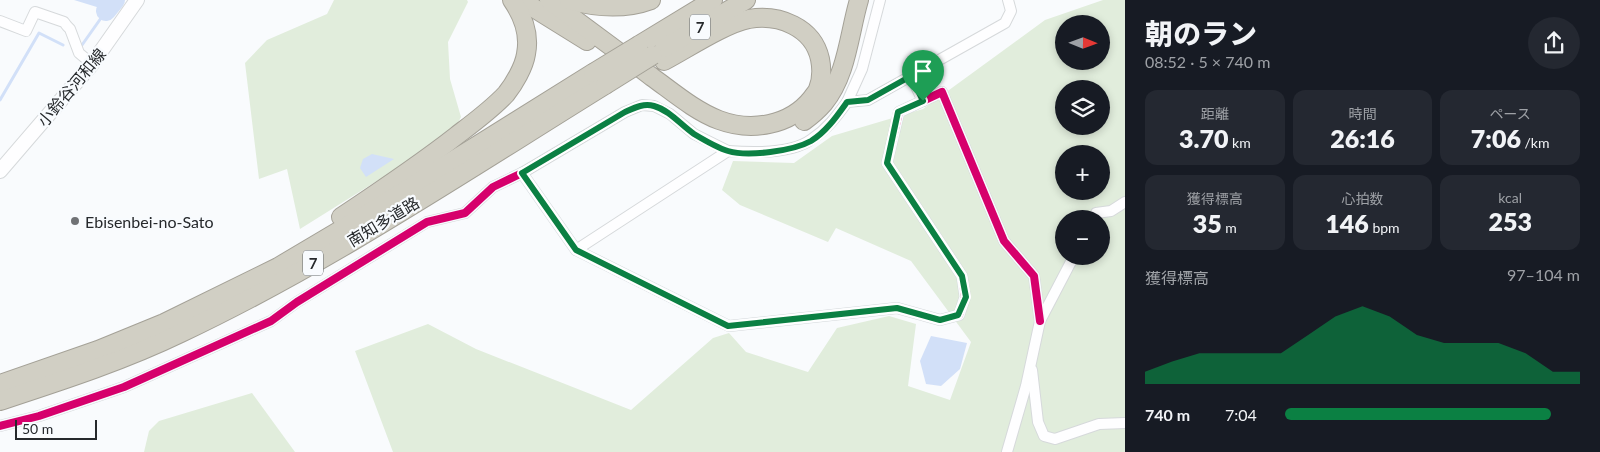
<!DOCTYPE html>
<html lang="ja">
<head>
<meta charset="utf-8">
<style>
	:root { --surface:#171b24; --page:#242831; --text:#f1f3f6; --muted:#9ea1a6; --accent:#0b8043 }
	body { margin:0; font-family:Lato,"Noto Sans JP",sans-serif; background:var(--page); color:var(--text); height:100vh; display:flex; flex-direction:column; font-size:19px; white-space:nowrap }
	* { box-sizing:border-box; margin:0 }
	p { font-size:16px; color:var(--muted) }
	.icon { flex:none; width:28px; height:28px; fill:none; stroke:currentColor; stroke-width:2; stroke-linecap:round; stroke-linejoin:round }
	.map { position:relative; flex:1; overflow:hidden }
	.details { display:flex; flex-direction:column; background:var(--surface); width:475px }
	.details>* { flex:none }
	.needle { width:32px; rotate:91deg }
	.buttons { position:absolute; left:1055px; top:15px; display:grid; gap:10px }
	.buttons a { display:grid; place-items:center; width:55px; height:55px; border-radius:50%; background:var(--surface); box-shadow:0 2px 8px #0003; font-size:25px }
	.scale { position:absolute; left:15px; bottom:12px; width:82px; box-sizing:border-box; padding-left:5px; border:2px solid #26292c; border-top:0; font-size:14px; line-height:18px; white-space:nowrap; color:#26292c; -webkit-text-stroke:4px #f8fbfe; paint-order:stroke }
	.pin { position:absolute; display:grid; place-items:center; width:42px; height:42px; color:#fff; margin:-51px -21px; border-radius:50% 50% 50% 0; rotate:-45deg; box-shadow:0 0 5px #0007 }
	.pin .icon { rotate:45deg }
	.round { display:grid; place-items:center; flex:none; width:52px; height:52px; border-radius:26px; background:var(--page) }
	.summary { display:flex; align-items:center; justify-content:space-between; height:85px; padding:0 20px }
	h1 { font-size:28px; font-weight:800; line-height:38px }
	.figures { display:grid; grid-template-columns:repeat(3,1fr); gap:8px; height:85px; padding:5px 20px }
	.figures div { display:grid; align-content:center; border-radius:12px; background:var(--page); text-align:center }
	.figures b { font-size:25px; font-weight:800 }
	.figures small { font-size:14px; font-weight:400 }
	.figures p { font-size:14px }
	.chart { height:140px; padding:10px 20px }
	.chart p { display:flex; justify-content:space-between }
	.chart svg { width:100%; height:90px; margin-top:5px; fill:var(--accent); opacity:.7 }
	ul { padding:0 20px; list-style:none; font-size:16px }
	li { display:grid; grid-template-columns:80px 60px 1fr; align-items:center; height:38px }
	li i { height:12px; border-radius:6px; background:var(--accent) }
	main { display:flex; flex:1; min-height:0 }
	.map>svg:first-child { display:block }
	.green { fill:#e1eddc; fill-rule:evenodd }
	.water { fill:#d2e0f8 }
	.lines { fill:none; stroke-linecap:round; stroke-linejoin:round }
	.stream { stroke:#d2e0f8; stroke-width:3 }
	.river { stroke:#d2e0f8; stroke-width:20 }
	.street-casing { stroke:#d6d9db; stroke-width:12 }
	.secondary-casing { stroke:#d6d9db; stroke-width:16 }
	.highway-casing { stroke:#a4a197; stroke-width:20 }
	.street { stroke:#fefeff; stroke-width:10 }
	.secondary { stroke:#fefeff; stroke-width:14 }
	.highway { stroke:#d1cfc4; stroke-width:18 }
	.highway-bridge-casing { stroke:#a4a197; stroke-width:20; stroke-linecap:butt }
	.highway-bridge { stroke:#d1cfc4; stroke-width:18 }
	.cycleway-casing { stroke:#f8fbfe; stroke-width:11 }
	.cycleway { stroke:#d6006c; stroke-width:8 }
	.route-casing { stroke:#fff; stroke-width:10 }
	.route { stroke:#0b8043; stroke-width:6 }
	.poi-dot { fill:#707275; stroke:#f8fbfe; stroke-width:2 }
	.labels { text-anchor:middle; dominant-baseline:central; stroke-width:4.5; stroke-linejoin:round; paint-order:stroke }
	.shield { fill:#f8fbfe; stroke:#65686b; stroke-width:1 }
	.shield-label { font-size:15px; font-weight:bold; fill:#26292c }
	.street-label { font-size:16px; fill:#26292c; stroke:#f8fbfe }
	.poi-label { font-size:16px; fill:#26292c; stroke:#f8fbfe; text-anchor:start }
</style>
</head>
<body>
<main>
<div class="map">
<svg width="1125" height="452" viewBox="0 0 1125 452">
	<rect width="100%" height="100%" fill="#f9fbfd"/>
	<g class="green">
		<path d="M334,0h133l1,2 -20,40 2,37 11,38 -9,17 -152,95 -13,-60 -28,10 -14,-116 22,-23 60,-26z"/>
		<path d="M1103,0h22v452h-732l-38,-101 73,-27 48,25 155,61 82,-72 16,-5 17,19 62,20 29,-44 52,-12 27,8 -8,62 42,14 21,-58 -60,-81 -75,-33 -8,14 -88,-37 -18,-15 11,-29 61,2 38,-27 91,-27 122,-89zM1064,24h37v37h-37zM1064,89h37v37h-37zM1064,154h37v37h-37zM1064,219h37v37h-37z"/>
		<path d="M252,393l43,59h-151l5,-21 10,-10z"/>
	</g>
	<g class="water">
		<path d="M74,0h36l-10,8z"/>
		<path d="M372,154l22,5 -28,18 -6,-9 3,-9z"/>
		<path d="M931,336l36,7 -7,26 -19,17 -15,-2 -6,-23z"/>
	</g>
	<g class="lines">
		<g class="stream">
			<path d="M82,45l24,-34"/>
			<path d="M0,100l39,-67 24,12"/>
		</g>
		<path class="river" d="M106,11l9,-11"/>
		<g class="street-casing">
			<g id="street">
				<path d="M0,21l26,10 9,-19 29,10 3,4 3,3 9,24 13,11"/>
				<path d="M911,76l12,25"/>
				<path d="M847,102l15,-33 18,-69"/>
				<path d="M522,173l103,-61 17,-7 12,1 16,8 24,20 34,17"/>
				<path d="M1094,219l2,-6 15,-2 14,-9"/>
				<path d="M576,250l152,-99c25,2 64,3 84,-12 15,-10 25,-23 35,-37l21,-2 137,-77 6,-12 -3,-11"/>
				<path d="M1032,370l6,52 6,14 11,3 44,-15 26,-1"/>
				<path d="M0,426l39,-10 85,-29 147,-66 26,-19 130,-80 38,-9 28,-26 29,-14 54,77 153,76 168,-18 43,12 19,-5 6,-18 -3,-21 -75,-113 12,-51 43,-20 62,149 30,35 6,45"/>
				<path d="M1007,452l19,-66 14,-65 34,-65"/>
			</g>
		</g>
		<g class="secondary-casing">
			<path id="secondary" d="M0,171l92,-107 45,-64"/>
		</g>
		<g class="highway-casing">
			<g id="highway">
				<path d="M521,0l66,41"/>
				<path d="M549,0c34,26 69,51 103,77 21,15 43,34 67,43 32,12 71,6 93,-22 2,-3 5,-6 6,-9 4,-10 4,-20 2,-30 -7,-32 -41,-45 -71,-40 -25,5 -62,30 -85,42"/>
				<path d="M569,0c28,8 55,10 82,0"/>
				<path d="M639,45l74,-45"/>
				<path d="M664,48l82,-48"/>
				<path d="M804,121c7,-5 14,-11 20,-18 23,-28 25,-69 35,-103"/>
				<path d="M341,217c39,-26 78,-52 115,-81 17,-13 35,-26 50,-42 8,-10 18,-27 20,-40 4,-20 -3,-38 -14,-54"/>
				<path d="M0,384l98,-34 66,-27 114,-56 91,-54 224,-140"/>
				<path d="M0,401c61,-20 123,-40 181,-68 148,-70 285,-162 424,-248"/>
			</g>
		</g>
		<use href="#street" class="street"/>
		<use href="#secondary" class="secondary"/>
		<use href="#highway" class="highway"/>
		<g class="highway-bridge-casing">
			<g id="highway-bridge">
				<path d="M593,73l46,-28"/>
				<path d="M605,85l48,-30"/>
			</g>
		</g>
		<use href="#highway-bridge" class="highway-bridge"/>
		<g class="cycleway-casing">
			<path id="cycleway" d="M0,426l39,-10 85,-29 147,-66 26,-19 130,-80 38,-9 28,-26 29,-14 54,77 153,76 168,-18 43,12 19,-5 6,-18 -3,-21 -75,-113 12,-51 43,-20 62,149 30,35 6,45"/>
		</g>
		<use href="#cycleway" class="cycleway"/>
	</g>
	<g class="lines">
		<g class="route-casing">
			<path id="route" d="M911,76l12,25 -25,11 -11,51 75,113 4,21 -8,18 -18,5 -43,-12 -169,18 -152,-76 -54,-77 103,-61c9,-4 18,-9 29,-6 15,4 27,19 40,28 10,6 24,14 34,17 20,6 65,0 83,-10 15,-9 26,-25 36,-39l21,-2z"/>
		</g>
		<use href="#route" class="route"/>
	</g>
	<circle class="poi-dot" cx="75" cy="221" r="5"/>
	<g class="labels">
		<g class="shield">
			<rect x="690" y="14.5" width="20" height="25" rx="4"/>
			<rect x="303" y="250.5" width="20" height="25" rx="4"/>
		</g>
		<g class="shield-label">
			<text x="700" y="27">7</text>
			<text x="313" y="263">7</text>
		</g>
		<g class="street-label">
			<text transform="translate(71 87) rotate(-50)">小鈴谷河和線</text>
			<text transform="translate(383 221) rotate(-31)">南知多道路</text>
		</g>
		<g class="poi-label">
			<text x="85" y="221">Ebisenbei-no-Sato</text>
		</g>
	</g>
</svg>
<div class="buttons">
<a><svg class="needle" viewBox="-14 -14 28 28"><path d="M0-13l5 13h-10z" fill="#e53935"/><path d="M0 13l5-13h-10z" fill="#9ea1a6"/></svg></a>
<a><svg class="icon" aria-label="layers" viewBox="0 0 24 24"><path d="M12 4l9 5-9 5-9-5zM3 14l9 5 9-5"/></svg></a>
<a>+</a>
<a>−</a>
</div>
<div class="scale">50 m</div>
<div class="pin" style="left:923px;top:101px;background:#1e9e55"><svg class="icon" aria-label="arrive" viewBox="0 0 24 24"><path d="M6 21V4h12l-3 4 3 4H6"/></svg></div>
</div>
<section class="details">
<div class="summary"><div><h1>朝のラン</h1><p>08:52 · 5 × 740 m</p></div><a class="round"><svg class="icon" aria-label="share" viewBox="0 0 24 24"><path d="M12 15V3M7 8l5-5 5 5M5 13v7h14v-7"/></svg></a></div>
<div class="figures">
<div><p>距離</p><b>3.70<small> km</small></b></div>
<div><p>時間</p><b>26:16</b></div>
<div><p>ペース</p><b>7:06<small> /km</small></b></div>
</div>
<div class="figures">
<div><p>獲得標高</p><b>35<small> m</small></b></div>
<div><p>心拍数</p><b>146<small> bpm</small></b></div>
<div><p>kcal</p><b>253</b></div>
</div>
<div class="chart"><p><span>獲得標高</span>97–104 m</p>
<svg viewBox="0 0 160 44" preserveAspectRatio="none"><path d="M0 44V38L10 33L20 29L30 29L40 29L50 29L60 20L70 11L80 6L90 11L100 20L110 24L120 24L130 24L140 29L150 38L160 38V44z"/></svg>
</div>
<ul>
<li><b>740 m</b>7:04<i style="width:90%"></i></li>
</ul>
</section>
</main>
</body>
</html>
